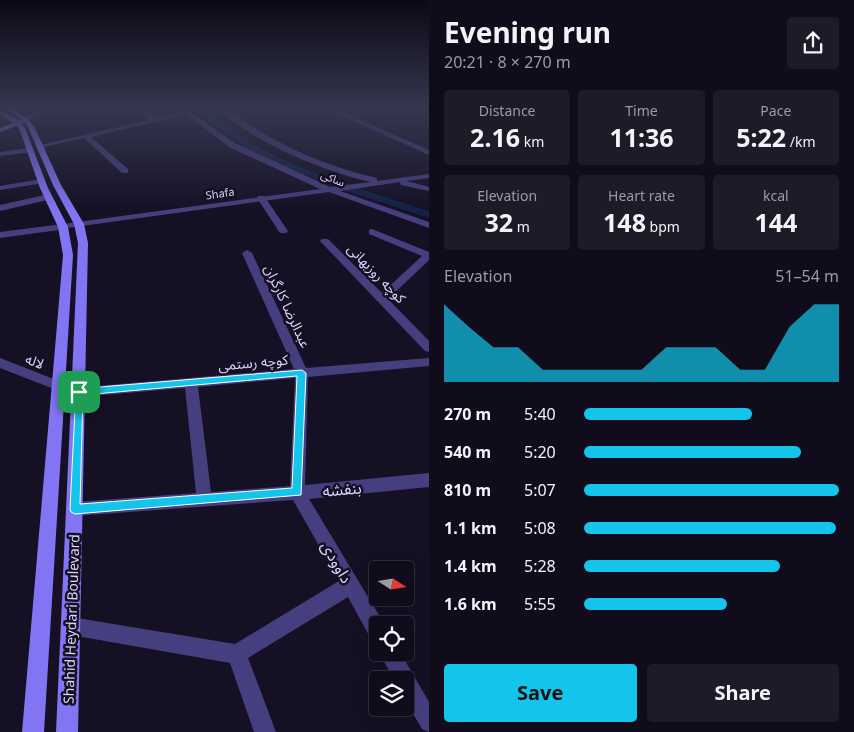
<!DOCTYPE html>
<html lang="en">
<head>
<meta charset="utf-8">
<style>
	:root { --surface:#100c1b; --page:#1e1a28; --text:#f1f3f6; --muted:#9c9ba3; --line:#302c3a; --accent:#13c5eb }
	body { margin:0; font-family:"Noto Sans","Noto Sans Arabic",sans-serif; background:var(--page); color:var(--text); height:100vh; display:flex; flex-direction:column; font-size:19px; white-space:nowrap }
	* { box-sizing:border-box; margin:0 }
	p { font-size:16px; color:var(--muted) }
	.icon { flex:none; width:28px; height:28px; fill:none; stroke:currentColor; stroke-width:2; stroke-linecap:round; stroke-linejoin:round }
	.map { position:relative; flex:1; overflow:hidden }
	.drawer { display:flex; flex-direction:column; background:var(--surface); width:425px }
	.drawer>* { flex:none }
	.needle { width:32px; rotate:102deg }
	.fabs { position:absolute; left:369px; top:561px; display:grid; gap:10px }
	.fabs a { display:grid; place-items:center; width:45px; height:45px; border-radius:5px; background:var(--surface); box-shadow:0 5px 20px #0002,0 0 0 1px var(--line); font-size:25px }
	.pin { position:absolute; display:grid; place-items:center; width:42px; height:42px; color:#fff; margin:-21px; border-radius:10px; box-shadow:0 2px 8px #0006 }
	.round { display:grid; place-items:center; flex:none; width:52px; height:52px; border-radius:5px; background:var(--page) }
	.summary { display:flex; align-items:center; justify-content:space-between; height:85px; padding:0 15px }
	h1 { font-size:28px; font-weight:700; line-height:38px }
	.stats { display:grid; grid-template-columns:repeat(3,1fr); gap:8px; height:85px; padding:5px 15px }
	.stats div { display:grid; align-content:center; border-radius:5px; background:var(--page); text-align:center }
	.stats b { font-size:25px; font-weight:700 }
	.stats small { font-size:14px; font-weight:400 }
	.stats p { font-size:14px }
	.chart { height:140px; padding:10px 15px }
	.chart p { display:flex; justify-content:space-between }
	.chart svg { width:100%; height:90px; margin-top:5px; fill:var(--accent); opacity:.7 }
	.cta { display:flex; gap:10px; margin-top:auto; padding:10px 15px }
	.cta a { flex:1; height:58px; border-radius:5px; background:var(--accent); color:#111; font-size:20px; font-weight:700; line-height:58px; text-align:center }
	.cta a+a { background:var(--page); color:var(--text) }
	ul { padding:0 15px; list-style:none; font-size:16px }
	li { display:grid; grid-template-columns:80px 60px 1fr; align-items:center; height:38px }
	li i { height:12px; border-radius:6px; background:var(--accent) }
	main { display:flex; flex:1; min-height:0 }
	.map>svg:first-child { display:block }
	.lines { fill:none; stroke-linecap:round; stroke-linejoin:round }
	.canal { fill:#122246; fill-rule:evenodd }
	.minor { fill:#463f7f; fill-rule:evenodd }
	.tertiary { fill:#463f7f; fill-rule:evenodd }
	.secondary { fill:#8275f4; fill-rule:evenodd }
	.route { fill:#13c5eb; stroke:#fff; fill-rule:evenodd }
	.labels { text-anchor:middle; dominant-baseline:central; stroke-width:5; stroke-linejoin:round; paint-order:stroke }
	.far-street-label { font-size:11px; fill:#ddd6fc; stroke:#151024 }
	.street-label { font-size:14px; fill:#ddd6fc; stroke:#151024 }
	.near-street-label { font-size:16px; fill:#ddd6fc; stroke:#151024 }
</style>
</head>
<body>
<main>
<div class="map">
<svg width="429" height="732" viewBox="0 0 429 732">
	<rect width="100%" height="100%" fill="#151024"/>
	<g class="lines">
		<path class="canal" d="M193,109c18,0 50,30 68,40 53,27 112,44 168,62v7l-85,-28 -61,-24 -38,-19z"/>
		<g class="minor">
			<path d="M39,109h7l-18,12h-4v-2z"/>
			<path d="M137,109h7l12,9 32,-7 3,2 -100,24 37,32v4h-6l-38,-35 -44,10 -4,-2 113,-26z"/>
			<path d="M327,109h8l94,41v5z"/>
			<path d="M29,148l4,2 -1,2 -32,4v-4z"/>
			<path d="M41,179h3v4l-44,7v-4z"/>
			<path d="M49,194l4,3 -1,2 -52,12v-6z"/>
			<path d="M258,196h6l24,35 -2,2h-6l-23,-35z"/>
			<path d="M63,224l3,1v4l-66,9v-6z"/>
			<path d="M372,229l57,23v8l-41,39 41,42v11l-4,-1 -105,-110 2,-2h6l54,54 40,-37 -53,-22v-4z"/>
			<path d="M247,250l5,3 54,115 123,-10v8l-121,11 -3,108 124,-12v14l-120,12 76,126h-7v16l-7,-2 -23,-42 -100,61 28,74h-22l-24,-69 -159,-28 -7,-2 -2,-7 2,-7 7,-2 164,27 104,-63 -46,-81 -218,16 -6,-2 -2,-5 2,-5 6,-2 121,-9 -11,-105 -106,9 -5,-1 -2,-4 2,-4 220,-19 -52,-116zM295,378l-5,108 -79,6 -13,-105z"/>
			<path d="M0,358l64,25 1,3 -1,3 -5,2 -59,-23z"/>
			<path d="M379,652h21l29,50v30l-7,-3 -17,-29v-20h-11z"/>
		</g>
		<path class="tertiary" d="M179,109h7l49,34 95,44 41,-5c-48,-11 -116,-39 -153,-73 13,0 26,13 37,19 38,24 78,40 122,50v3l52,-7v4l-22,3 22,6v4l-28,-6 -1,-3 -60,9 89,31v6l-100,-36 -269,37v-4l3,-1 257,-35 -91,-42z"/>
		<path class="secondary" d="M5,109h8l14,9 7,8 27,59 23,39 4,19 -10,489h-22l22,-489 -4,-19 -21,-39 -25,-58 -3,-4 -3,1 3,4 23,60 20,39 5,28 -29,477h-22l41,-477 -5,-28 -18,-39 -21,-60 -2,-2 -17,6v-4l13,-5 -13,-8v-5l19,10 2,-1z"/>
	</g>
	<linearGradient id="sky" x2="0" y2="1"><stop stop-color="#0c0914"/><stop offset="0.51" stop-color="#353750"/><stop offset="1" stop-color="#353750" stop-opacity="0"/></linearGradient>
	<rect width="429" height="212" fill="url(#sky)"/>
	<path class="route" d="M302,370l4,3 -5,122 -226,19 -4,-2 -1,-3 6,-120zM297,376l-5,112 -212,16 3,-109z"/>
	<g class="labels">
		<g class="far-street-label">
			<text transform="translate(333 178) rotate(22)">ساکی</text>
			<text transform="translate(220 193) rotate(-8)">Shafa</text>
		</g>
		<g class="street-label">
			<text transform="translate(377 273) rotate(46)">کوچه روزبهانی</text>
			<text transform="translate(288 306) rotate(65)">عبدالرضا کارگران</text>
			<text transform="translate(35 361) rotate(21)">لاله</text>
			<text transform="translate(253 362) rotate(-5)">کوچه رستمی</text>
			<text transform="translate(71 619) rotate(-88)">Shahid Heydari Boulevard</text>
		</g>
		<g class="near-street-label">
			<text transform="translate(342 489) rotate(-5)">بنفشه</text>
			<text transform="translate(337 562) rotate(60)">داوودی</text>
		</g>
	</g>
</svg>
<div class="fabs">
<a><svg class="needle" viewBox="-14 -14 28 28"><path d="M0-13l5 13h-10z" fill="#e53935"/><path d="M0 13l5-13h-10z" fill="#9c9ba3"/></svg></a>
<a><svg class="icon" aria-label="locate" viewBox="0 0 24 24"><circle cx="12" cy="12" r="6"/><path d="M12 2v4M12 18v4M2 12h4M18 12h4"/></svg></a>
<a><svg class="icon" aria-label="layers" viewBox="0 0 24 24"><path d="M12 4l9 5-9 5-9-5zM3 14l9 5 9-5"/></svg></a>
</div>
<div class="pin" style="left:79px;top:392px;background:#1e9e55"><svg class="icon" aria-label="arrive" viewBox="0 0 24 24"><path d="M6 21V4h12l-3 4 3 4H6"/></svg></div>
</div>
<section class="drawer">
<div class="summary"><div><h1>Evening run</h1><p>20:21 · 8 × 270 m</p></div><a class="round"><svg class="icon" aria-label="share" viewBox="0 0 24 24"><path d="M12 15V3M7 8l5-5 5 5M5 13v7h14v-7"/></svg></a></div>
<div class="stats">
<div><p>Distance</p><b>2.16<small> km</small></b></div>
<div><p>Time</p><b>11:36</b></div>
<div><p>Pace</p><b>5:22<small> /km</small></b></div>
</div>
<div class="stats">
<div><p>Elevation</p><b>32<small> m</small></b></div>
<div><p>Heart rate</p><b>148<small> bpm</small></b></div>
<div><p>kcal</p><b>144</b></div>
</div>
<div class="chart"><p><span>Elevation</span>51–54 m</p>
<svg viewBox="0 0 160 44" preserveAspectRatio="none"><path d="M0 44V6L10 17L20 27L30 27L40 38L50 38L60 38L70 38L80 38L90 27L100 27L110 27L120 38L130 38L140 17L150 6L160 6V44z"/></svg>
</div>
<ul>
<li><b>270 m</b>5:40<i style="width:66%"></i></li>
<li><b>540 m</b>5:20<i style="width:85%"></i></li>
<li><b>810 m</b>5:07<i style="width:100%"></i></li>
<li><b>1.1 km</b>5:08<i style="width:99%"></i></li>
<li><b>1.4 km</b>5:28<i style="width:77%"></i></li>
<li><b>1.6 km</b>5:55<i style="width:56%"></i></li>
</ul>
<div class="cta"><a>Save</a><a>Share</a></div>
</section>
</main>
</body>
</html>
